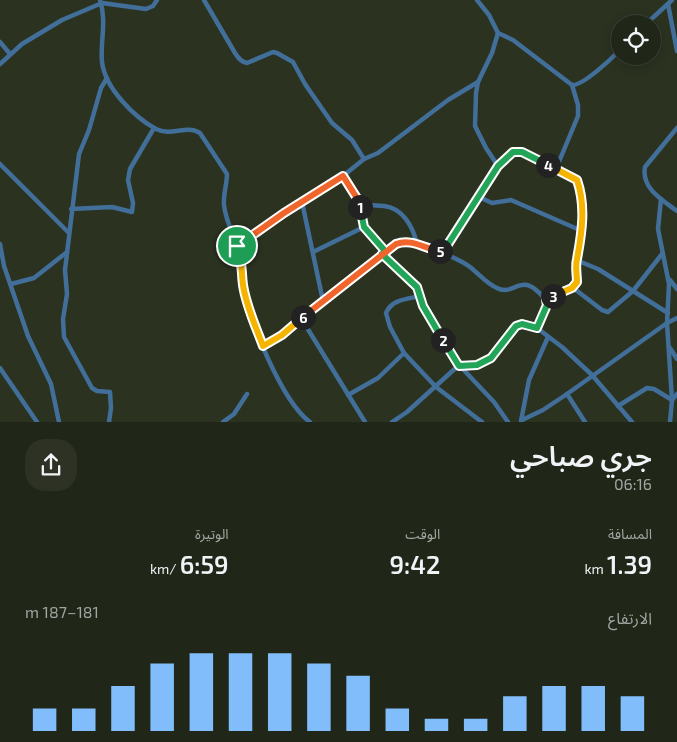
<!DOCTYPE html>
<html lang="ar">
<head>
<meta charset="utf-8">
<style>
	:root { --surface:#202618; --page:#2d3225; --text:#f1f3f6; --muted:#a2a5a2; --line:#3d4337; --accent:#80bdfa }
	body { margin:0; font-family:"Exo 2","Noto Sans Arabic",sans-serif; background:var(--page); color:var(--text); direction:rtl; height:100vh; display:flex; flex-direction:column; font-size:19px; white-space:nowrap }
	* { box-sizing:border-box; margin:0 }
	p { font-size:16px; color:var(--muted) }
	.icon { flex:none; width:28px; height:28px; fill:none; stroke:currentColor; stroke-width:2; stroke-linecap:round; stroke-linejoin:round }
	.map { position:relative; height:422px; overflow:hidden; direction:ltr }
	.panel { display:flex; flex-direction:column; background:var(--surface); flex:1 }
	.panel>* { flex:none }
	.tools { position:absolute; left:611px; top:15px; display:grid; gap:10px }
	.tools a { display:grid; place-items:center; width:50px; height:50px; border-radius:50%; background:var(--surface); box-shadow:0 2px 12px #0003,0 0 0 1px var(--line); font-size:25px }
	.pin { position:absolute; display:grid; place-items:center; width:42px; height:42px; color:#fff; margin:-21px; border:2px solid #fff; border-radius:50%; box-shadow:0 1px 5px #0007 }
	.km { position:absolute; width:25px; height:25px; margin:-12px; border-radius:50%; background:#222; color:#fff; font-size:14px; line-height:25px; text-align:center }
	.round { display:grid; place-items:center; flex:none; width:52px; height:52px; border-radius:20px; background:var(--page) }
	.headline { display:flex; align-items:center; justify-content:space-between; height:85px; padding:0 25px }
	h1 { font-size:28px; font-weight:600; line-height:38px }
	.figures { display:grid; grid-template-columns:repeat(3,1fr); gap:8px; height:85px; padding:5px 25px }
	.figures div { display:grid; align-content:center }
	.figures b { font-size:25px; font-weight:600 }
	.figures small { font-size:14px; font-weight:400 }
	.figures p { font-size:14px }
	.chart { height:140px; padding:10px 25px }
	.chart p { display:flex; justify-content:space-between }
	.chart svg { width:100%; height:90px; margin-top:5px; stroke:var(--accent); stroke-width:6 }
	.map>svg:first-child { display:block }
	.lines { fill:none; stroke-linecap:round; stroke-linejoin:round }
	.minor { stroke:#426f9a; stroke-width:4.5 }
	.split-1-casing { stroke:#fff; stroke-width:10 }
	.split-2-casing { stroke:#fff; stroke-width:10 }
	.split-3-casing { stroke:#fff; stroke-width:10 }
	.split-4-casing { stroke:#fff; stroke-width:10 }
	.split-5-casing { stroke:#fff; stroke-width:10 }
	.split-6-casing { stroke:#fff; stroke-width:10 }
	.split-7-casing { stroke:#fff; stroke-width:10 }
	.split-1 { stroke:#f0652b; stroke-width:6 }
	.split-2 { stroke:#22a559; stroke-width:6 }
	.split-3 { stroke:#22a559; stroke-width:6 }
	.split-4 { stroke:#f5b400; stroke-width:6 }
	.split-5 { stroke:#22a559; stroke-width:6 }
	.split-6 { stroke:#f0652b; stroke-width:6 }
	.split-7 { stroke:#f5b400; stroke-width:6 }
</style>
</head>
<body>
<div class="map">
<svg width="677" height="422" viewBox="0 0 677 422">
	<rect width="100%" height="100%" fill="#2b3220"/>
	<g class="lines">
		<g class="minor">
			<path d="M100,0c7,22 0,41 2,62 3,26 32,55 54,67 16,8 30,-5 44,4l27,41c0,10 -4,21 -3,31 2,19 13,36 17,54 2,9 1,18 2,27 5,33 40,117 67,136"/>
			<path d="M204,0l31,53c3,5 6,9 12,10l26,-11 4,1 16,9 12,22 27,39 20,17 12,19"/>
			<path d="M477,0l12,15 9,18 -6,20 -14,29 -2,11 -1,33 11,22 12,18"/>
			<path d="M668,4l9,47"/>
			<path d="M646,24l26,-24"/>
			<path d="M498,33l15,7 59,45c11,1 40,-27 48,-35"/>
			<path d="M0,42l10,12"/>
			<path d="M0,64l22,-20 40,-24 40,-17 44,6 7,-3 4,-6"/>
			<path d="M107,78l-6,10 -12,42 -10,24 -14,116 2,24 -4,25 1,18 28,51 5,3 13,1 1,16 -2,14"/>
			<path d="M677,128l-32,39c-4,21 17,33 32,44"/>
			<path d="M0,164l68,68"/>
			<path d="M556,169l22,-53v-11l-6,-20"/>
			<path d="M343,176l17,27 4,24 21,25"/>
			<path d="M479,197l13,6 19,-3 71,31"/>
			<path d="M661,199l-3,30 11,55 -2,39 5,77 -2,22"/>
			<path d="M302,202l21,99"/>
			<path d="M360,203c8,3 16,2 24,3 19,2 29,21 33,38"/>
			<path d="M71,209l41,-2 20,5 1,-9 -5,-23 2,-11 24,-41"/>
			<path d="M0,244l4,22 24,70 23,48 8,38"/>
			<path d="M237,246l47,-33 59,-37 21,-17 14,-6 70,-53 30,-18"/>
			<path d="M313,252l51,-25"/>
			<path d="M443,252c8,-15 60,-97 72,-101 7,-2 55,23 62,29 9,26 5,52 0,79 -2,7 0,16 0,23l-5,5 -27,12"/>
			<path d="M382,254l35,33 6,19 36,59 35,37 14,20"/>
			<path d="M576,260l22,9 70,44"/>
			<path d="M670,280l7,9"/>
			<path d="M11,284l23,-6 33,-26"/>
			<path d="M572,287l30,23 6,2 25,-21 29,-37"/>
			<path d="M301,318l64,104"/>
			<path d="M263,346l19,-11 114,-91c0,-1 6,-3 7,-3 12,-1 57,18 67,26 9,7 17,17 27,21 15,8 23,-12 39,2 6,5 9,8 11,15l-10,23 25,19 30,28 40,47"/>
			<path d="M670,348l7,11"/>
			<path d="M404,353l32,34 46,35"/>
			<path d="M0,368l37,54"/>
			<path d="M567,394l18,28"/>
			<path d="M348,395l30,-17 26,-25 -14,-26 -4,-14c6,-14 21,-14 35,-17"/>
			<path d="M618,406l29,-18 7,1 18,11 5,-6"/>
			<path d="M522,420l21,-10 24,-16 100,-71 10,-5"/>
			<path d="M521,421l8,-41 19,-43"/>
			<path d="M223,422l11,-8 13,-20"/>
			<path d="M392,422l15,-10 52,-47h18l14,-7 25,-32 7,-2 14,4"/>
		</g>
	</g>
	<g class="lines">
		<g class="split-1-casing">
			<path id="split-1" d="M237,246l47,-33 59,-37 17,27v4"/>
		</g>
		<g class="split-2-casing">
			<path id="split-2" d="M360,207l4,20 22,25 -4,2 35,33 6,19 20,34"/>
		</g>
		<g class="split-3-casing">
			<path id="split-3" d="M443,340l16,26 18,-1 14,-7 25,-32 6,-2 15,4 10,-23 -1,-5 7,-4"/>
		</g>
		<g class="split-4-casing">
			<path id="split-4" d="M548,165l29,15c9,26 5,52 0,79 -2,7 0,16 0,23l-5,6 -19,8"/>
		</g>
		<g class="split-5-casing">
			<path id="split-5" d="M440,251l3,1 55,-86 15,-14h9l26,13"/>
		</g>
		<g class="split-6-casing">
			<path id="split-6" d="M303,317l93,-73c16,-6 29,5 44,7"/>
		</g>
		<g class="split-7-casing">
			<path id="split-7" d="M237,246c6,17 4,24 6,39 3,21 13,42 20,61l19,-11 21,-18"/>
		</g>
		<use href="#split-1" class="split-1"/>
		<use href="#split-2" class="split-2"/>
		<use href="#split-3" class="split-3"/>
		<use href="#split-4" class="split-4"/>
		<use href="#split-5" class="split-5"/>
		<use href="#split-6" class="split-6"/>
		<use href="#split-7" class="split-7"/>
	</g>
</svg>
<div class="tools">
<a><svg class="icon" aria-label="locate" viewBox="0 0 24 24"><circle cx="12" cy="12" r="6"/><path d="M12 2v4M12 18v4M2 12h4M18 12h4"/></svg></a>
</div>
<div class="pin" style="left:237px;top:246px;background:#1e9e55"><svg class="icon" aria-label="arrive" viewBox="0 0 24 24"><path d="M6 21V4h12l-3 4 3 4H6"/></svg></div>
<b class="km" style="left:360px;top:207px">1</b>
<b class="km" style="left:443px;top:340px">2</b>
<b class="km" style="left:553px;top:296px">3</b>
<b class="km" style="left:548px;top:165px">4</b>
<b class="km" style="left:440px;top:251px">5</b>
<b class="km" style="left:303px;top:317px">6</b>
</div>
<section class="panel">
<div class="headline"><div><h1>جري صباحي</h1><p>06:16</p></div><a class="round"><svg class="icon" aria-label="share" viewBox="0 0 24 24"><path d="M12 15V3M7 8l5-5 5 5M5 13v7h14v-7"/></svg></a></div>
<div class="figures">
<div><p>المسافة</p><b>1.39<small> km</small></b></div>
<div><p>الوقت</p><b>9:42</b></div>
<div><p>الوتيرة</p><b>6:59<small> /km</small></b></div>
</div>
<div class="chart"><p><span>الارتفاع</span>181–187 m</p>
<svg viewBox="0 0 160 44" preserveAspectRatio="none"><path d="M5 44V33M15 44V33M25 44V22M35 44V11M45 44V6M55 44V6M65 44V6M75 44V11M85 44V17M95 44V33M105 44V38M115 44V38M125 44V27M135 44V22M145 44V22M155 44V27"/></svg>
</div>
</section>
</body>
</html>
